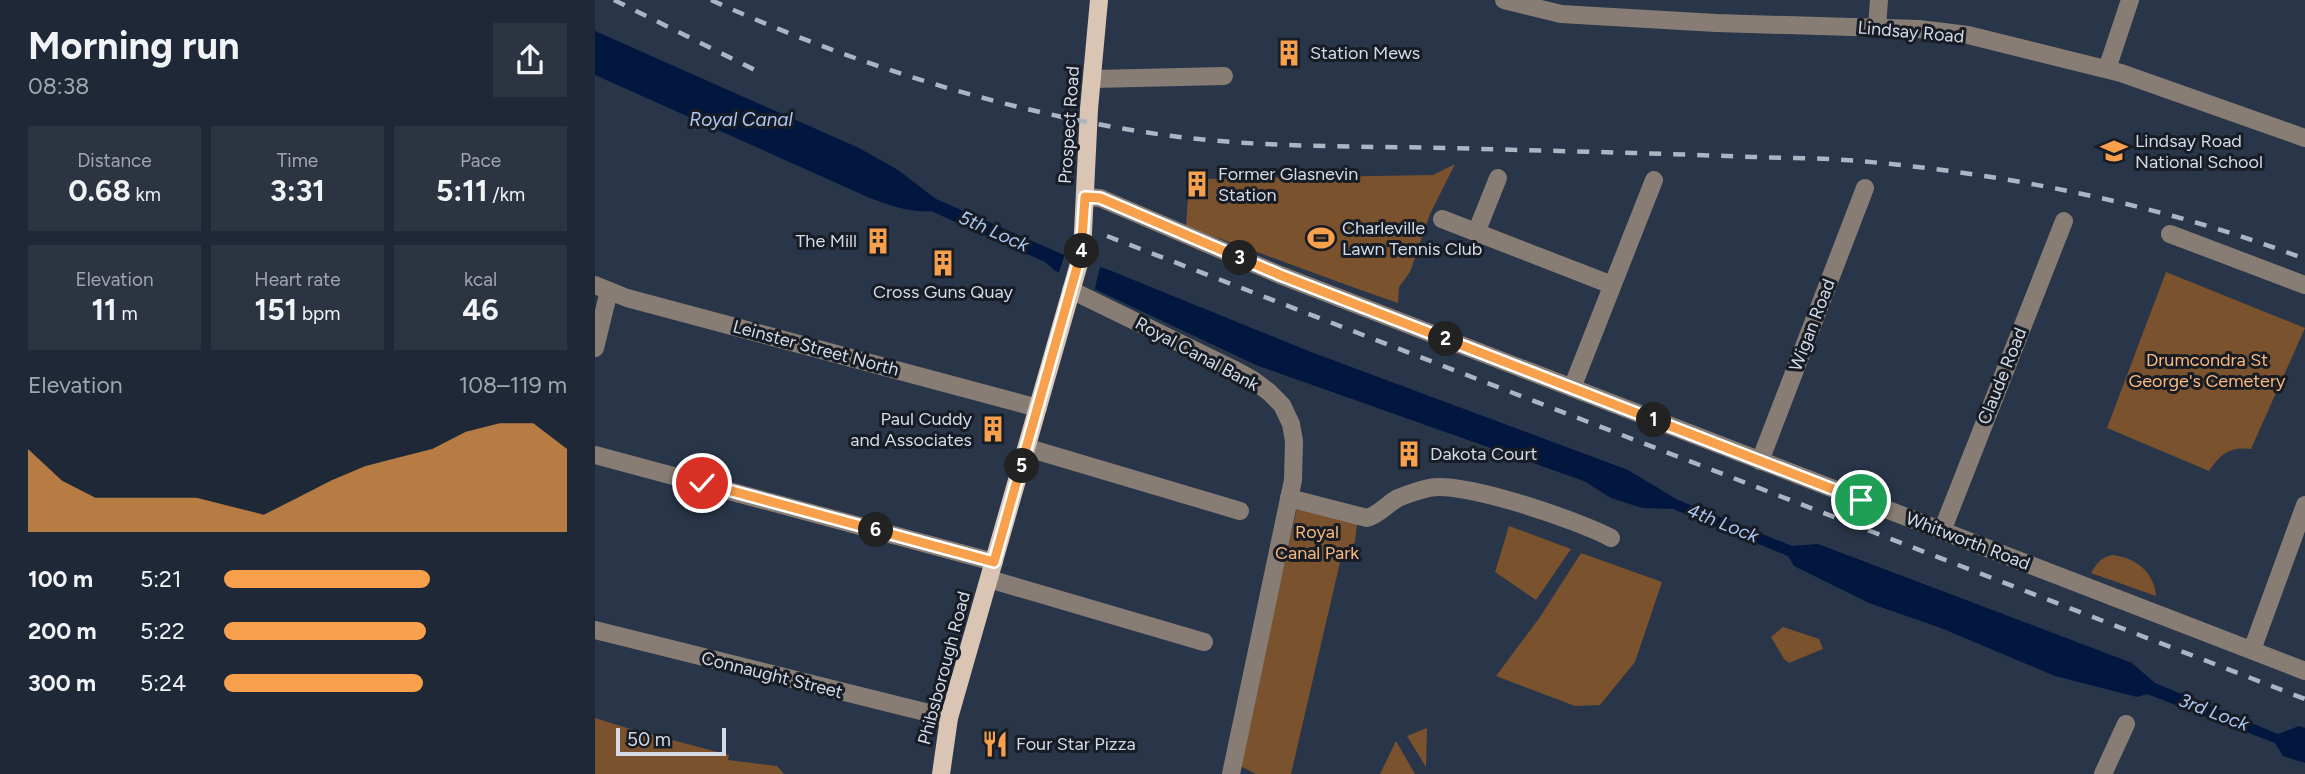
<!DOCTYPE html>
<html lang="en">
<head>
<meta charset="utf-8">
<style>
	:root { --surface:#1f2836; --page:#2c3442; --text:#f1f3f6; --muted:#a1a6ad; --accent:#f8a04b }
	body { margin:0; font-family:Figtree,sans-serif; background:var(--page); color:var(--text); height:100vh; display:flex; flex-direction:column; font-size:26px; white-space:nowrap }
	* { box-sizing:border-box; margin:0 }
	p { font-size:23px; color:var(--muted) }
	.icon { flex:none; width:38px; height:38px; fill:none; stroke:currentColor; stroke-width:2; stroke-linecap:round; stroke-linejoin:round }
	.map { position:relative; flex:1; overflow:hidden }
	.drawer { display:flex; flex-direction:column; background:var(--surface); width:595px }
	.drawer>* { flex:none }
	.scale { position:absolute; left:21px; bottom:18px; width:110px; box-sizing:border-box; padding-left:7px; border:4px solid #d3dbe7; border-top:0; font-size:19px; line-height:24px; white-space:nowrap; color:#d3dbe7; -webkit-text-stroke:5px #171c25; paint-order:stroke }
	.pin { position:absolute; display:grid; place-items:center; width:60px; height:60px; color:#fff; margin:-30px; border:4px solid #fff; border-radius:50%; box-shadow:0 2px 7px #0007 }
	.km { position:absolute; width:35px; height:35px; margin:-18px; border-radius:50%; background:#222; color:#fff; font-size:19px; line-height:35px; text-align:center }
	.round { display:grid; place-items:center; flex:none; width:74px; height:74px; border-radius:0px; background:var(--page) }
	.overview { display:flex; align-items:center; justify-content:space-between; height:119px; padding:0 28px }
	h1 { font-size:38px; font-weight:700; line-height:52px }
	.figures { display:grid; grid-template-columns:repeat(3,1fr); gap:10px; height:119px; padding:7px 28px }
	.figures div { display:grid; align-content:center; border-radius:0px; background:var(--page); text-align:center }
	.figures b { font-size:30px; font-weight:700 }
	.figures small { font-size:19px; font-weight:400 }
	.figures p { font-size:19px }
	.chart { height:196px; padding:14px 28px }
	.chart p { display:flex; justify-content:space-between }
	.chart svg { width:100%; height:126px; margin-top:7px; fill:var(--accent); opacity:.7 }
	ul { padding:0 28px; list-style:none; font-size:23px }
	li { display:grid; grid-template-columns:112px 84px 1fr; align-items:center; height:52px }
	li i { height:18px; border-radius:9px; background:var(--accent) }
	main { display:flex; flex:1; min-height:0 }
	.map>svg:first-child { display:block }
	.green { fill:#7a522e }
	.water { fill:#02173f }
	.pier { fill:#293548 }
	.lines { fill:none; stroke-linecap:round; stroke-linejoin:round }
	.minor { stroke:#877d75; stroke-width:18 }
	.major { stroke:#dac5b5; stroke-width:18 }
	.rail { stroke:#acb5c3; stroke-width:4.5; stroke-dasharray:12 12; stroke-linecap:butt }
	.route-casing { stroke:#fff; stroke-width:14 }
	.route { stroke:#f8a04b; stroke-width:9 }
	.labels { text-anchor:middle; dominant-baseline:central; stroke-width:6; stroke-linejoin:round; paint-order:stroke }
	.street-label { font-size:18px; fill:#d3dbe7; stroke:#171c25 }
	.poi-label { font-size:18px; fill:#d3dbe7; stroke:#171c25; text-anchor:start }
	.park-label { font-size:18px; fill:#fcb87b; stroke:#171c25 }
	.water-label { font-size:19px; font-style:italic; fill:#aec8f3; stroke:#171c25 }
</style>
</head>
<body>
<main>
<section class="drawer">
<div class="overview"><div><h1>Morning run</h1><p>08:38</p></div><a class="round"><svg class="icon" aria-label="share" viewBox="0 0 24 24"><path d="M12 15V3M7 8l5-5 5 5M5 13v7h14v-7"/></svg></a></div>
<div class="figures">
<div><p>Distance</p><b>0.68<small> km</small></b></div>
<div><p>Time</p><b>3:31</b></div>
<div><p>Pace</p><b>5:11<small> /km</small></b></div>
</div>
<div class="figures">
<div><p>Elevation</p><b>11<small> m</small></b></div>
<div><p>Heart rate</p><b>151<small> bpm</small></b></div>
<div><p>kcal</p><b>46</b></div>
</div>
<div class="chart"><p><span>Elevation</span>108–119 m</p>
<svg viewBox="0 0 160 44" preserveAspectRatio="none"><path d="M0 44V15L10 26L20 32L30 32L40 32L50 32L60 35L70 38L80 32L90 26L100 21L110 18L120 15L130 9L140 6L150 6L160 15V44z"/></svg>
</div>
<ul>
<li><b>100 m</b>5:21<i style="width:60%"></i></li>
<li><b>200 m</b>5:22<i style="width:59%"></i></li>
<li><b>300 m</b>5:24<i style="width:58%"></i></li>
</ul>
</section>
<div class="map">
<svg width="1710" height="774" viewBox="0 0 1710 774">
	<rect width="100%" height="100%" fill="#293548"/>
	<g class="green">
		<path d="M860,164l-25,50 -20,58 -11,15 -1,16c-71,-24 -140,-52 -212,-76l2,-30h17v-18l228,-4z"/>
		<path d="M1571,272l139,56 -54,121c-21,-3 -31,5 -42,22l-102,-43z"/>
		<path d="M702,507l60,17 -2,18 -14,16 -50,216h-35l-16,-8z"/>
		<path d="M914,526l62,23 -35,51 -41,-28z"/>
		<path d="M986,553l81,29 -27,80 -35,43 -25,1 -79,-30 44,-59z"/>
		<path d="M1518,555c23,3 41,17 43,41l-65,-23c6,-10 10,-16 22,-18z"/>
		<path d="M1188,627l36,12 4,10 -34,14 -5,-4 -13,-22z"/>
		<path d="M0,718l32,10 102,27 -1,5 49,6 7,8h-189z"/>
		<path d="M832,728l-1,39 -19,-31z"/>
		<path d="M801,741l19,33h-35z"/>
	</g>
	<path class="water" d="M0,31l264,117 39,22 38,29 126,55 47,16 202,82 317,118 50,30 114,46 26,-2 314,119 23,20 123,51 21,-8 6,2v35l-22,-7 -8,-13 -128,-49 -10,3 -82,-21 -114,-48 -72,-25 -75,-37 -6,-10 -115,-47 -31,-1 -31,-10 -27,-17 -328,-116 -202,-95 -9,-8 -114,-51c-21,2 -42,-6 -61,-13l-275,-123z"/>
	<path class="pier" d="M471,251l35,12 -7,29 -36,-17z"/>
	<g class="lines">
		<g class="minor">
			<path d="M909,0l57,14 155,9 203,6 49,6 153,38 184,65"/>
			<path d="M1282,27l2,-27"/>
			<path d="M1512,69l23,-69"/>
			<path d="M498,79l131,-3"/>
			<path d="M490,197l15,1 180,77 1025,396"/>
			<path d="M847,219l170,66"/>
			<path d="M881,233l22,-55"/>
			<path d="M1575,234l135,51"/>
			<path d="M0,285l32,13 411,110"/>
			<path d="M476,290l162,79 20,11 16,12 13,13 9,19 3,17 -1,39 -62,294"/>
			<path d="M0,348l14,-57"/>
			<path d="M977,388l82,-208"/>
			<path d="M433,448l212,63"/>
			<path d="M0,455l399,107"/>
			<path d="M1165,461l105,-273"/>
			<path d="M694,498l78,20c13,-4 20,-14 31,-20 10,-4 22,-8 31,-10 32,-8 151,33 182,50"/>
			<path d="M1347,531l122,-310"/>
			<path d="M394,579l215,63"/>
			<path d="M0,630l354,88"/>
			<path d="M1657,650l53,-145"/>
			<path d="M1508,774l23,-50"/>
		</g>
		<path class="major" d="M346,774l8,-56 133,-465 7,-144 10,-109"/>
		<g class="rail">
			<path d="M19,0l145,72"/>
			<path d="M116,0c144,65 297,113 453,135 95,13 191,11 286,13 101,3 202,5 303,9 35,1 71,1 106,4 151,13 304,44 446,98"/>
			<path d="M512,236l1198,463"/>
		</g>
	</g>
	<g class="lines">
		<g class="route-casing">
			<path id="route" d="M107,483l292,79 87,-309 4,-56 15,1 180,77 581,225"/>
		</g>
		<use href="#route" class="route"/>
	</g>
	<defs>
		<g id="building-bare" transform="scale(2.1)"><path d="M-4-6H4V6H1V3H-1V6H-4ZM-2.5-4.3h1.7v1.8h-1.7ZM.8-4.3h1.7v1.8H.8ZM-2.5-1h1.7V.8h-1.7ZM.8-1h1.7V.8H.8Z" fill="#f8a04b" stroke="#171c25" stroke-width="2.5" paint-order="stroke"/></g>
		<g id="school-bare" transform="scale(2.1)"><path d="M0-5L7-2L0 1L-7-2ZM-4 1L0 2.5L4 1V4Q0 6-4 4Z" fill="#f8a04b" stroke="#171c25" stroke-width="2.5" paint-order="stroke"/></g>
		<g id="stadium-bare" transform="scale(2.1)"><path d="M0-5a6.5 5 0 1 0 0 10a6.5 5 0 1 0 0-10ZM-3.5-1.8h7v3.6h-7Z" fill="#f8a04b" stroke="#171c25" stroke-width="2.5" paint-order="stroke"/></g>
		<g id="restaurant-bare" transform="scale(2.1)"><path d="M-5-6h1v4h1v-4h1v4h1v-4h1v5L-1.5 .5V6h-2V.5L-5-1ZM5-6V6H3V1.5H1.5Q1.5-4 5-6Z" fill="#f8a04b" stroke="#171c25" stroke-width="2.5" paint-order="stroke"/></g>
	</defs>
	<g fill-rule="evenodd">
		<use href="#building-bare" x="694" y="53"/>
		<use href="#school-bare" x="1519" y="151"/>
		<use href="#building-bare" x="602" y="184"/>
		<use href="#stadium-bare" x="726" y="238"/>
		<use href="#building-bare" x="283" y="241"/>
		<use href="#building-bare" x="348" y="263"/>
		<use href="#building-bare" x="398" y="429"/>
		<use href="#building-bare" x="814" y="454"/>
		<use href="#restaurant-bare" x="400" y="744"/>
	</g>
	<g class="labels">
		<g class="street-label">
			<text transform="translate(1316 32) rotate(5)">Lindsay Road</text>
			<text transform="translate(474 125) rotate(-86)">Prospect Road</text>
			<text transform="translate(1217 325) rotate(-69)">Wigan Road</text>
			<text transform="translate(221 348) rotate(15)">Leinster Street North</text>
			<text transform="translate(602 354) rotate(28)">Royal Canal Bank</text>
			<text transform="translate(1407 376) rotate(-68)">Claude Road</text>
			<text transform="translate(1373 541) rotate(21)">Whitworth Road</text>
			<text transform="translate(349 668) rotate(-75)">Phibsborough Road</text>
			<text transform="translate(177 675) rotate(14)">Connaught Street</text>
		</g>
		<g class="poi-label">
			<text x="715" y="53">Station Mews</text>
			<text x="1540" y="141">Lindsay Road<tspan x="1540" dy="21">National School</tspan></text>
			<text x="623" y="174">Former Glasnevin<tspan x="623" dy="21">Station</tspan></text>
			<text x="747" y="228">Charleville<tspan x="747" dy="21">Lawn Tennis Club</tspan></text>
			<text x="262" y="241" text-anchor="end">The Mill</text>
			<text x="348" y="292" text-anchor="middle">Cross Guns Quay</text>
			<text x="377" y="419" text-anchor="end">Paul Cuddy<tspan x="377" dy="21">and Associates</tspan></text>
			<text x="835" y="454">Dakota Court</text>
			<text x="421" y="744">Four Star Pizza</text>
		</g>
		<g class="park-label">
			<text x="1612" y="360">Drumcondra St<tspan x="1612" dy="21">George's Cemetery</tspan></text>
			<text x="722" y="532">Royal<tspan x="722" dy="21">Canal Park</tspan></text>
		</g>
		<g class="water-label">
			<text x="146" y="119">Royal Canal</text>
			<text transform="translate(399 231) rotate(24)">5th Lock</text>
			<text transform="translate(1128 523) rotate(22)">4th Lock</text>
			<text transform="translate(1619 712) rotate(21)">3rd Lock</text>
		</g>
	</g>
</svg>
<div class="scale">50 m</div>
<div class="pin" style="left:1266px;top:500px;background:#1e9e55"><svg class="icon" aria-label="arrive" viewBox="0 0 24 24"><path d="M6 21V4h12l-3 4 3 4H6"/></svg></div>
<div class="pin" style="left:107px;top:483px;background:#d93025"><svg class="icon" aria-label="check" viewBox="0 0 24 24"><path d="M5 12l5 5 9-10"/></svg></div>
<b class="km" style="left:1059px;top:420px">1</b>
<b class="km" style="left:851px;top:339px">2</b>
<b class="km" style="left:645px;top:258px">3</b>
<b class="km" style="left:487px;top:251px">4</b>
<b class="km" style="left:427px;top:466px">5</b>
<b class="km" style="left:281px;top:530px">6</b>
</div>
</main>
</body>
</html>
